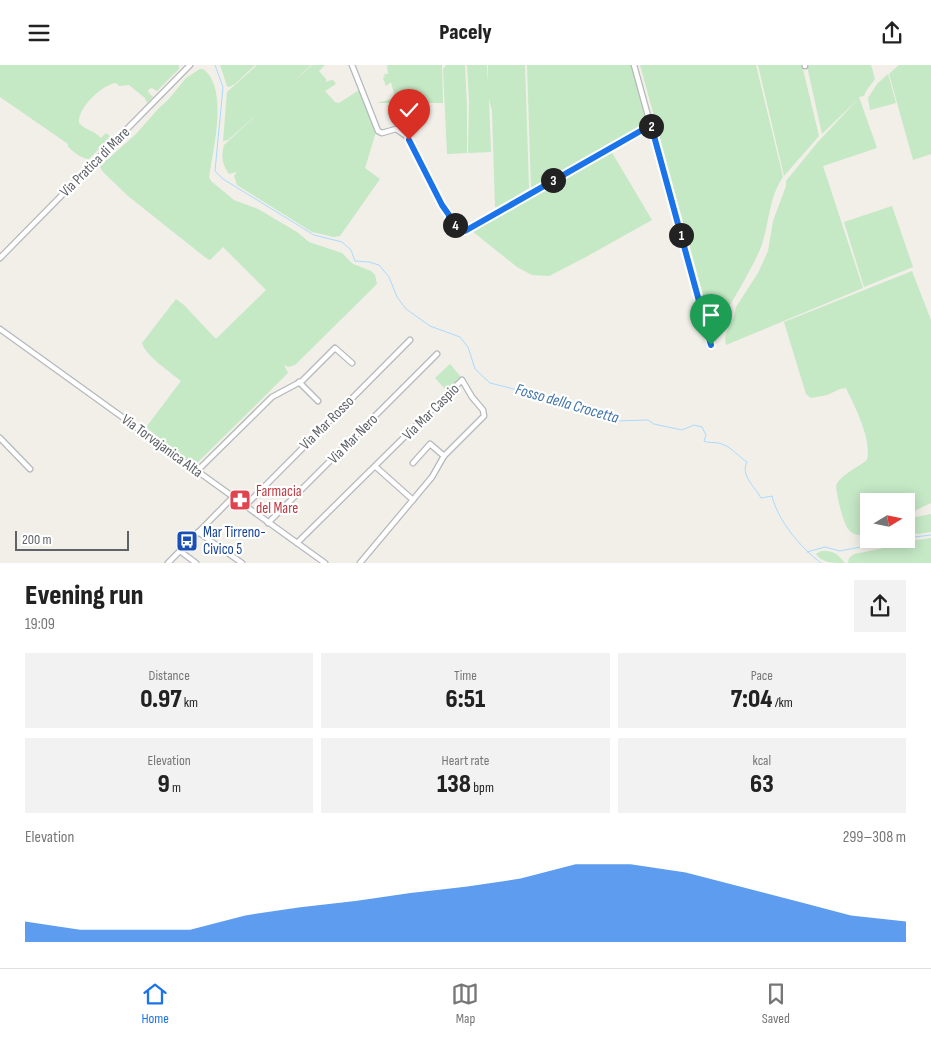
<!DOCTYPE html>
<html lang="en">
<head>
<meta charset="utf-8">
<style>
	:root { --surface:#fff; --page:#f2f2f2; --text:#222; --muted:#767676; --line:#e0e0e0; --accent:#1a73e8 }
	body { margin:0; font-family:"Sofia Sans Condensed",sans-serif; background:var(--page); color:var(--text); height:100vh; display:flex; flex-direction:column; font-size:19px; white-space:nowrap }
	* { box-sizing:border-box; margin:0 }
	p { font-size:16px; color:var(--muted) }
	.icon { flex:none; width:28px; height:28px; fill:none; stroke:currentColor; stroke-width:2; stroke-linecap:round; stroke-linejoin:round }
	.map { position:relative; height:498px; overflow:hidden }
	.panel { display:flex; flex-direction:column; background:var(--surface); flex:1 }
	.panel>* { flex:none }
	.needle { width:32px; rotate:80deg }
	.tools { position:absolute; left:860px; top:428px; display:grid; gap:10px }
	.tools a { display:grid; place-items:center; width:55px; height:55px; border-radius:0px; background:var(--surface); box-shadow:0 2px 12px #0003; font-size:25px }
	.scale { position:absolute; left:15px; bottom:12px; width:114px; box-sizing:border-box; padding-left:5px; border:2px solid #5f6368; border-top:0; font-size:14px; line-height:18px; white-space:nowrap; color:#5f6368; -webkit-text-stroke:4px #fff; paint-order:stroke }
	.pin { position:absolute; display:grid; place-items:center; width:42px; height:42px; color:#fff; margin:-51px -21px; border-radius:50% 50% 50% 0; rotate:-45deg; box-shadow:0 0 5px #0007 }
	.pin .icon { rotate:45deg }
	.km { position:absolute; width:25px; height:25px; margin:-12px; border-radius:50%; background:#222; color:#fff; font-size:14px; line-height:25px; text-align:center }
	.round { display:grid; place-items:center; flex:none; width:52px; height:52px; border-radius:0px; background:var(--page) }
	.overview { display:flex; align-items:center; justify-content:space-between; height:85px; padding:0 25px }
	h1 { font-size:28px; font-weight:800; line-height:38px }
	.figures { display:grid; grid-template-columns:repeat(3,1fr); gap:8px; height:85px; padding:5px 25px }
	.figures div { display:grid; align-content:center; border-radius:0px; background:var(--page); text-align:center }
	.figures b { font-size:25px; font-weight:800 }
	.figures small { font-size:14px; font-weight:400 }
	.figures p { font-size:14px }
	.chart { height:140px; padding:10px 25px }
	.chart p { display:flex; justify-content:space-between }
	.chart svg { width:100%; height:90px; margin-top:5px; fill:var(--accent); opacity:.7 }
	header { display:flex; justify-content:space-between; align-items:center; height:65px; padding:0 25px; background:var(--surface); font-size:22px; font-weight:800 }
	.dock { display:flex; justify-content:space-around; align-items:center; height:70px; border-top:1px solid var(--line); background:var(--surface); font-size:14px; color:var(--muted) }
	.dock a { display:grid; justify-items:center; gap:2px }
	.dock .on { color:var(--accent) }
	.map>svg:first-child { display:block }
	.green { fill:#c5e8c5 }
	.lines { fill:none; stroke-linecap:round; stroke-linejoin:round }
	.stream { stroke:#aadaff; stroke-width:1 }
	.minor-casing { stroke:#b5b8bc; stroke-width:7 }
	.minor { stroke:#fff; stroke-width:4.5 }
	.route-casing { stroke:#fff; stroke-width:10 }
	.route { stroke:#1a73e8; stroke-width:6 }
	.labels { text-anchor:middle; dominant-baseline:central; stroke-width:4.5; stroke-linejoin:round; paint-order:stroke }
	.street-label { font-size:15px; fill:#5f6368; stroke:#fff }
	.health-label { font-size:15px; fill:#be3a42; stroke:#fff; text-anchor:start }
	.transit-label { font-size:15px; fill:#164399; stroke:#fff; text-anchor:start }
	.water-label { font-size:16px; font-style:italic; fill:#4174aa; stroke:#fff }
</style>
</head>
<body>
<header><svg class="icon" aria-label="menu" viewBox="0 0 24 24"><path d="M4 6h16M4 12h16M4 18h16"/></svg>Pacely<svg class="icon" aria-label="share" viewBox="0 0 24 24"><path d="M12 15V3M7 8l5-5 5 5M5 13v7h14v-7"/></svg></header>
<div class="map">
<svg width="931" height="498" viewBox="0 0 931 498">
	<rect width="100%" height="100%" fill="#f1efe8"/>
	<g class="green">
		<path d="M0,0h179v4l-22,22 -5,-3 -3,1 -1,3 5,5 -6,6 -2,-5 -16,-13 -10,1 -3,-3c-13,1 -39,25 -37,40 6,7 16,8 22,15l5,-5 5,4 -22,22c-7,0 -15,-7 -21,-12v-3l-68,-47z"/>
		<path d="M220,0h35l-20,19 -6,3 -2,-1z"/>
		<path d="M257,0h54l-22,21 23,-21h13l-6,6 7,8v4l1,-2 6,-1 3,4 -11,7 10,11 4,1 20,-13 17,42 -11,36 15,11 -40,57 -6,1 -22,-5 -75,-47 -3,-9 3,-4 -8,2c-7,-9 -8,-18 -5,-29l38,-35 -34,30 -5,1 4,-49z"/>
		<path d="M387,0h55l1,38h-66l18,-5 -4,-16 -5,4 -3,-8 2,-2 -1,-2h4z"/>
		<path d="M446,0h19l2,42v46l-20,1 -4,-85z"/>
		<path d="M467,0h20l1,19v-19h37l4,123 -31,20 -3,-1 -3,-96 -3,-12 2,53 -23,1 1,-52z"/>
		<path d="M527,0h104l15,57 -3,4 -28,14 -84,49z"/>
		<path d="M640,0h116l27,112c-16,23 -13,52 -25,77 -8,17 -18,34 -28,51 -4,6 -9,11 -11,19l-4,2 -3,-1 -2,-5z"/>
		<path d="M758,0h44l17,71 -35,40z"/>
		<path d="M812,0h59l4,14 -9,12 -2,5 -5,1 18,51 -54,18 40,122 -137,57 -1,-7 3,-11 6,-10 2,-10 22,-34 10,-22 5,-30 13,-35v-5l31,-38 42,-45 -37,36 -15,-68z"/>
		<path d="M899,0h32v89l-18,6 -24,-86z"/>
		<path d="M200,4h3c25,18 11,76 7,102l-1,6 2,4 23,19 24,9 39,23 12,10 33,11 11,11 18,7 4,4 2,9 -82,81 -7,2 -4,-2 4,8 -95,94 -46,-39v-2l34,-45c-11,-9 -36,-26 -39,-38l34,-44 8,6 31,33h2l49,-48 -43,-43 -13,13 -4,-2 -78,-62 -26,-25 -2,-5 35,-31 24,-27 9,-8 18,-22z"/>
		<path d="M888,9l8,29 -26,7 -2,-12 9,-14z"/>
		<path d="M611,86l41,69 -68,38 -35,18 -17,-1 -15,-8 -45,-36z"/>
		<path d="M892,141l21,61 -49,20 -20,-65z"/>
		<path d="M912,206l19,49v183l-25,12v-14h-37v34c-7,0 -14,1 -19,-4 -7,-6 -13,-35 -14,-45 4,-11 21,-18 31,-26 5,-21 -12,-53 -21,-72l-6,1 -13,6 -16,3 -5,-4 -22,-72z"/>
		<path d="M450,299l11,13 -14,14 -12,-13z"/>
		<path d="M931,449v18l-13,2 -9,-2 -1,-5 3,-9z"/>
		<path d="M931,473v25h-83l1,-5 5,-4 26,-5 17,-6z"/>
		<path d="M821,486c14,0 15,2 24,12 -12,0 -23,0 -29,-9z"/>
	</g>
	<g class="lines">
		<g class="stream">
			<path d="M215,0l8,22 -8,84 8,8 91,56 28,7 9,8 4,11 14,1 10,3 10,12 8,20 9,12 24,17 30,11 8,10 7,22 15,14 112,28 13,10 33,-1 6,4 28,6 12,-5 8,2 4,8 -2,6c7,3 13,0 20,4 8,3 15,12 23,17 -7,13 8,25 14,36l11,-2c6,25 29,52 49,67"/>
			<path d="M906,473l25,-3"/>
			<path d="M807,487l18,-5 15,4 31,-6 15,-5 12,-1"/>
		</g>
		<g class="minor-casing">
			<g id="minor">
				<path d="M352,0l26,66 4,2 14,-4 10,7 8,11 28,58 7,10v5c9,8 11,13 23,7l179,-102"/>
				<path d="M634,0l77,280"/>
				<path d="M805,0v1"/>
				<path d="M0,193l190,-193"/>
				<path d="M0,264l325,234"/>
				<path d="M299,317l19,19"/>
				<path d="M0,373l30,31"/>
				<path d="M376,402l37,33"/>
				<path d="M197,406l75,-74 30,-16 33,-33 17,15"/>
				<path d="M245,441l165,-166"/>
				<path d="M268,458l169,-169"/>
				<path d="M198,467l44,31"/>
				<path d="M297,478l165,-163 10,17 11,13 1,6 -40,40 -14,-12 -17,19"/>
				<path d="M180,486l16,12"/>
				<path d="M168,498l65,-66"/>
				<path d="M360,498l72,-86 12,-21"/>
			</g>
		</g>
		<use href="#minor" class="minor"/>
	</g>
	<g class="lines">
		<g class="route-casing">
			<path id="route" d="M409,75l33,65 7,10v5l13,10 3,1 186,-106 60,220"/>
		</g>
		<use href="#route" class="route"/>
	</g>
	<defs>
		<g id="pharmacy-square" transform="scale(1.125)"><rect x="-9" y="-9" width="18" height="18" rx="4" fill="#e0444e" stroke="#fff"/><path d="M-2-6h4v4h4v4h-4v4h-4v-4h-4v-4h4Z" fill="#fff"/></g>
		<g id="bus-square" transform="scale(1.125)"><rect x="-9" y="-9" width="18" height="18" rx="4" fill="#1a4fb4" stroke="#fff"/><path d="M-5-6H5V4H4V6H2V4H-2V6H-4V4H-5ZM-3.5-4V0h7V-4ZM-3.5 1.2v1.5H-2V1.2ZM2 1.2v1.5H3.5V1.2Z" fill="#fff"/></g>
	</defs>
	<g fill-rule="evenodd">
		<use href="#pharmacy-square" x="240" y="435"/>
		<use href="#bus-square" x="187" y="476"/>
	</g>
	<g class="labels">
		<g class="street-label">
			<text transform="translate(95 97) rotate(-45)">Via Pratica di Mare</text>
			<text transform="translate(431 347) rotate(-45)">Via Mar Caspio</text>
			<text transform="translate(327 358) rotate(-45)">Via Mar Rosso</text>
			<text transform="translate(353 374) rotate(-45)">Via Mar Nero</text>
			<text transform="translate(162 381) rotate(36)">Via Torvajanica Alta</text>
		</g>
		<g class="health-label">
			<text x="256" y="426">Farmacia<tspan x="256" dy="17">del Mare</tspan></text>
		</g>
		<g class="transit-label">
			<text x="203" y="467">Mar Tirreno-<tspan x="203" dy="17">Civico 5</tspan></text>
		</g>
		<g class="water-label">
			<text transform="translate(567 339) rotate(16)">Fosso della Crocetta</text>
		</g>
	</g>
</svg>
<div class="tools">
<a><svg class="needle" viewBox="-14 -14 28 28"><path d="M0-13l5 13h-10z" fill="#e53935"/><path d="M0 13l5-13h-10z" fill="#767676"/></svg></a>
</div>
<div class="scale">200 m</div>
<div class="pin" style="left:711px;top:280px;background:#1e9e55"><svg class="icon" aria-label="arrive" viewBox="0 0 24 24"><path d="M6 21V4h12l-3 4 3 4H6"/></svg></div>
<div class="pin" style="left:409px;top:75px;background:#d93025"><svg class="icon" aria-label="check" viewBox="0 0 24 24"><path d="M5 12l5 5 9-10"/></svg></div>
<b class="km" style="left:681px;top:170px">1</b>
<b class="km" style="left:651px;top:61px">2</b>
<b class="km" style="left:553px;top:115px">3</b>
<b class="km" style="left:455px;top:160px">4</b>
</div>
<section class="panel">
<div class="overview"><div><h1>Evening run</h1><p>19:09</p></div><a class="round"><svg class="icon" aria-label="share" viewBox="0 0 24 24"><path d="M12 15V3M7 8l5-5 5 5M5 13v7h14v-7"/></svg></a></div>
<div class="figures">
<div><p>Distance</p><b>0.97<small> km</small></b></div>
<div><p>Time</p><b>6:51</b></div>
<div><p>Pace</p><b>7:04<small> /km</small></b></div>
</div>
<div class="figures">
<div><p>Elevation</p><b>9<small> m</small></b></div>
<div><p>Heart rate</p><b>138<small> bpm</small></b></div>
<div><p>kcal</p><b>63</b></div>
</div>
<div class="chart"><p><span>Elevation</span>299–308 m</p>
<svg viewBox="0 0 160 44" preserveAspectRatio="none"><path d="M0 44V34L10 38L20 38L30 38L40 31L50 27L60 24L70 20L80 17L90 13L100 6L110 6L120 10L130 17L140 24L150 31L160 34V44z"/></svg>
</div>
</section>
<nav class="dock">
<a class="on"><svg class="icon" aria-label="home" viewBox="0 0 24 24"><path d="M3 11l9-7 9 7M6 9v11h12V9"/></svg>Home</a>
<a><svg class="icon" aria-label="map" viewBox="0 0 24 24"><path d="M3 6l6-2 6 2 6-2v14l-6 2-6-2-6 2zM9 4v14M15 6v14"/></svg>Map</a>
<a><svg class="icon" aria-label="saved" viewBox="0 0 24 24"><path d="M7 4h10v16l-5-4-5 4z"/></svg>Saved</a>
</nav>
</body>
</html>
